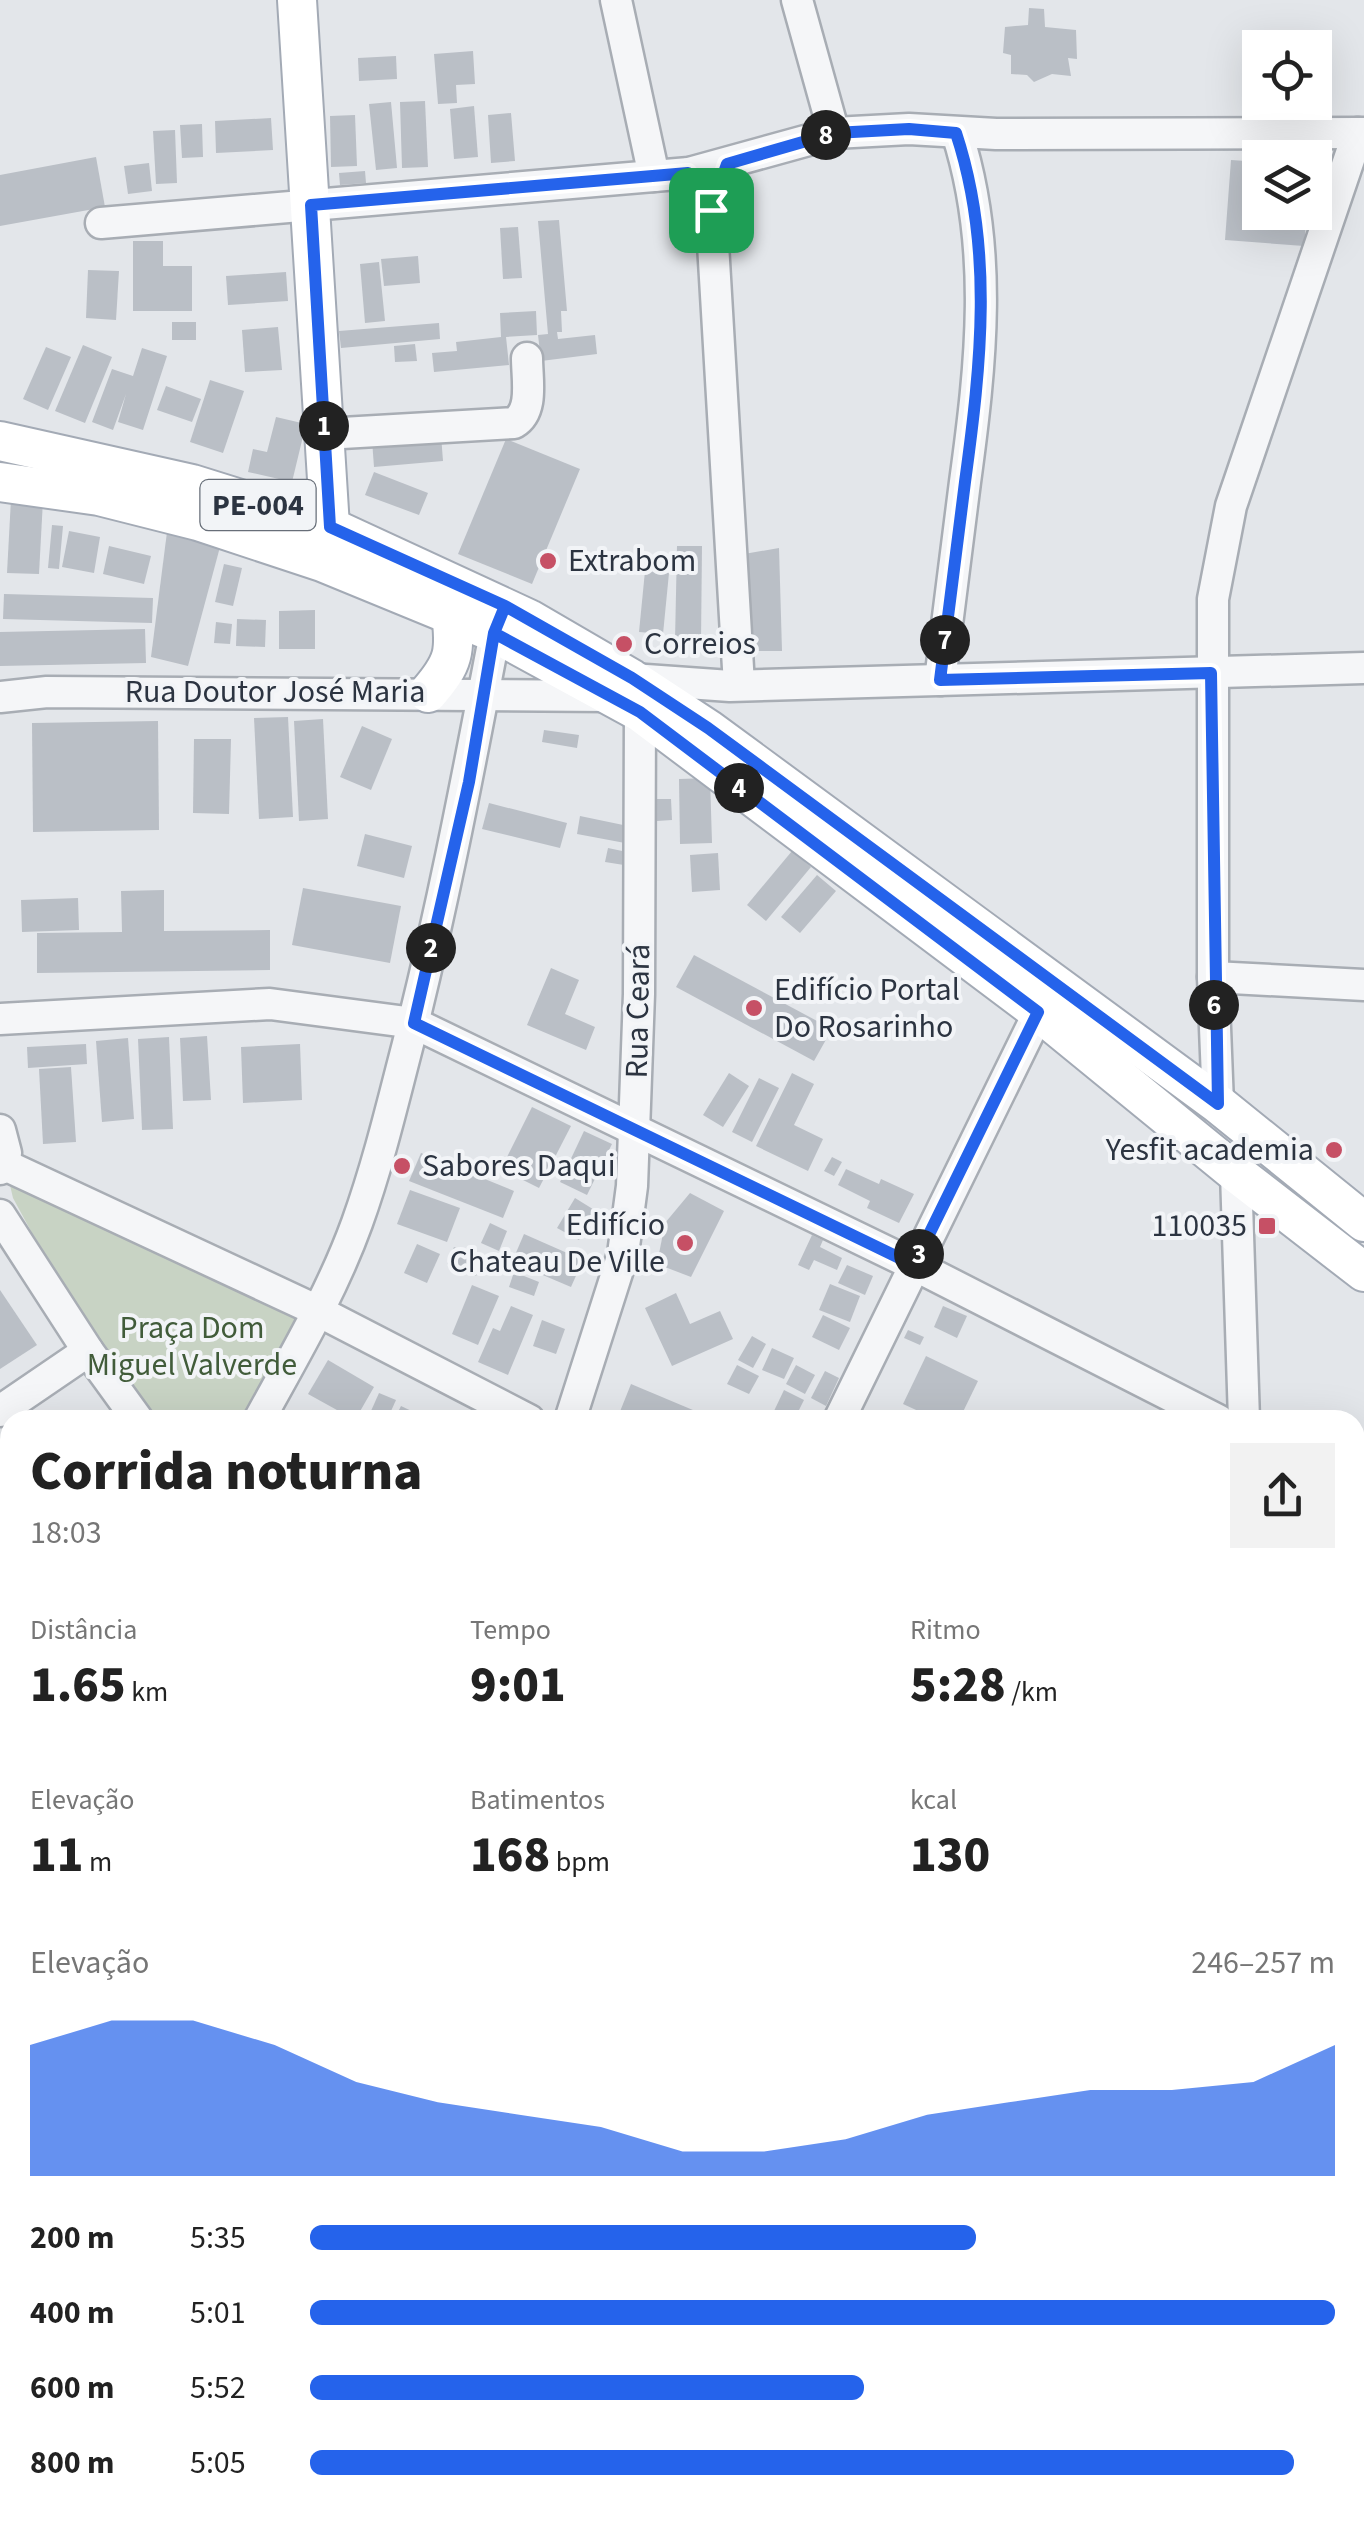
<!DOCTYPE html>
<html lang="pt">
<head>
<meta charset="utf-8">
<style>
	:root { --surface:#fff; --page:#f2f2f2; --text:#222; --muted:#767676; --accent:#2563eb }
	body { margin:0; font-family:"Source Sans 3",sans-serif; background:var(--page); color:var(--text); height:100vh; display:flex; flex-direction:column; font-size:38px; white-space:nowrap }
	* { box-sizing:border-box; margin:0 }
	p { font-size:32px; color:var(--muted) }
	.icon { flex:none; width:55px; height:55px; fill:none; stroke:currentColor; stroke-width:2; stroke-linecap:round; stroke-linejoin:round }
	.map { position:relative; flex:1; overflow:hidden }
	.side { position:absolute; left:0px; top:1410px; width:1365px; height:1112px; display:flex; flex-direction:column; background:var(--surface); border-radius:30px 30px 0 0; box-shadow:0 10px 40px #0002 }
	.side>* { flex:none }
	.buttons { position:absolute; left:1242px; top:30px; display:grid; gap:20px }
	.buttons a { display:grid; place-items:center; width:90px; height:90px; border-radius:0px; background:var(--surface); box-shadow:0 10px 40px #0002; font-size:50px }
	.pin { position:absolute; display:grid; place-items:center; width:85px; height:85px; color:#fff; margin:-42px; border-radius:20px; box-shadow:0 5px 15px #0006 }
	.km { position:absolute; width:50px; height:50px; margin:-25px; border-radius:50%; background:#222; color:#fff; font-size:28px; line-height:50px; text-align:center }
	.round { display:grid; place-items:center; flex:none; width:105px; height:105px; border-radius:0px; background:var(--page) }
	.headline { display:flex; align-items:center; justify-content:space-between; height:170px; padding:0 30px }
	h1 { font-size:55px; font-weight:800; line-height:75px }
	.metrics { display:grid; grid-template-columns:repeat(3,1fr); gap:15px; height:170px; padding:10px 30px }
	.metrics div { display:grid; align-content:center }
	.metrics b { font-size:50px; font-weight:800 }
	.metrics small { font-size:28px; font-weight:400 }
	.metrics p { font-size:28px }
	.chart { height:280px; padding:20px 30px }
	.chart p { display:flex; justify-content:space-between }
	.chart svg { width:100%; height:180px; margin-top:10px; fill:var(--accent); opacity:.7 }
	ul { padding:0 30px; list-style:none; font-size:32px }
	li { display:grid; grid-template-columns:160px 120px 1fr; align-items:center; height:75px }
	li i { height:25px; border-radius:12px; background:var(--accent) }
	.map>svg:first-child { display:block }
	.green { fill:#c8d3c4 }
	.building { fill:#babfc6 }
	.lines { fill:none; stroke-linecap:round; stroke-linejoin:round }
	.minor-casing { stroke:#a8adb4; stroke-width:35 }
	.major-casing { stroke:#a3aab5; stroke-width:42 }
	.minor { stroke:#f5f6f8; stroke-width:30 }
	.major { stroke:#fff; stroke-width:38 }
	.route-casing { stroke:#fff; stroke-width:20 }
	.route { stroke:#2563eb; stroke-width:12 }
	.poi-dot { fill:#c65065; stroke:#f2f4f7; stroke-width:4 }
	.labels { text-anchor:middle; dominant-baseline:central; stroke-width:8; stroke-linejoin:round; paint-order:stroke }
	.shield { fill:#f2f4f7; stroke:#676e78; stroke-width:2.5 }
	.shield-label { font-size:30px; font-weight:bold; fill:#2c3441 }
	.poi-label { font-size:32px; fill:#2c3441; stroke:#f2f4f7; text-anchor:start }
	.street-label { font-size:32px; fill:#2c3441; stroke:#f2f4f7 }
	.park-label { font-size:32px; fill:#415c3a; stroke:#f2f4f7 }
</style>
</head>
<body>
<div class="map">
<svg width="1364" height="2522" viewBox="0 0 1364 2522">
	<rect width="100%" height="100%" fill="#e3e6ea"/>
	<path class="green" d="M9,1181l41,23 234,103 11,9 1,9 -57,95h-87l-120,-187 -19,-35z"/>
	<g class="building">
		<path d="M1029,8l15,1 1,18 31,3 1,29 -9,-1 3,18 -19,-2 -18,8 -7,-7 -16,-1v-19l-8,-2 2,-26 23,-2z"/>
		<path d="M473,51l2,33 -19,1 1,18 -19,1 -4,-50z"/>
		<path d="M396,56l1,23 -38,2 -1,-23z"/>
		<path d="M425,101l3,66 -26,1 -2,-66z"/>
		<path d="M391,102l6,66 -21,2 -7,-66z"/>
		<path d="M474,106l4,51 -24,2 -4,-50z"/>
		<path d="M511,113l4,48 -24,2 -3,-48z"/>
		<path d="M355,115l2,51 -26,1 -1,-51z"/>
		<path d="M271,118l2,32 -57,3 -1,-32z"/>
		<path d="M202,124l1,33 -21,1 -2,-33z"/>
		<path d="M175,130l2,53 -21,1 -3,-53z"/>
		<path d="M96,157l9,50 -105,19v-51z"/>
		<path d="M1231,160l29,2v50h47l-3,34 -79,-6z"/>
		<path d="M149,163l3,28 -24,3 -4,-28z"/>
		<path d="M365,171l1,12 -26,2 -1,-12z"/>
		<path d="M559,220l8,91h-6l1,21h-5l1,7 37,-4 2,19 -56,7 -3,-26 10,-1 -10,-113z"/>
		<path d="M518,227l4,51 -19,1 -3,-51z"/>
		<path d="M133,241h30v25h29v45h-59z"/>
		<path d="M418,256l2,27 -36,3 -3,-27z"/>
		<path d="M379,262l6,59 -20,2 -5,-59z"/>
		<path d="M88,270l31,1 -3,49 -30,-2z"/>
		<path d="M286,272l2,29 -60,4 -2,-29z"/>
		<path d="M536,311l1,24 -31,2 3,28 -75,7 -2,-19 25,-2 -1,-9 45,-5 -1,-24z"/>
		<rect x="172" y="322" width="24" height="18"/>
		<path d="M439,323l1,16 -99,9 -2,-17z"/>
		<path d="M278,327l4,43 -37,2 -3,-42z"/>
		<path d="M415,344l2,17 -22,1 -1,-16z"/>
		<path d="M83,345l29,12 -27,66 -30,-12z"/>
		<path d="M46,347l25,10 -23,53 -25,-11z"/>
		<path d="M142,348l25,8 -24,74 -25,-8 8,-28 -13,36 -21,-8 20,-53 21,7z"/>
		<path d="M210,380l34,11 -21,62 -33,-11z"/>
		<path d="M166,386l35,13 -9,23 -35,-12z"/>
		<path d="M276,417l30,7 -14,58 -44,-10 5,-23 14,3z"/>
		<path d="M441,435l2,26 -69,6 -2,-27z"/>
		<path d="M506,439l74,30 -48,115 -74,-30z"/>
		<path d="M374,472l54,21 -9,22 -54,-20z"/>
		<path d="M11,499l32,1 -4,74 -32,-1z"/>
		<path d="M52,525l11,1 -4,43 -11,-1z"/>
		<path d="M69,531l31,6 -6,36 -32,-6z"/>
		<path d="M167,532l53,15 -32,119 -37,-9z"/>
		<path d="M109,546l42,10 -7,28 -41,-10z"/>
		<path d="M677,546h25l-1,95h-26z"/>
		<path d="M779,548l3,103h-33l-5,-97z"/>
		<path d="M224,564l18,4 -9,38 -18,-4z"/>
		<path d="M645,571l24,2 -6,61 -24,-2z"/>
		<path d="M4,594l149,4 -1,25 -149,-4z"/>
		<path d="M315,610v39h-36v-38z"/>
		<path d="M237,619l29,1 -1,27 -29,-1z"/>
		<path d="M216,622l16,2 -2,20 -16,-1z"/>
		<path d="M145,629l1,34 -146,3v-34z"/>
		<path d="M288,717l5,100 -34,2 -5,-101z"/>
		<path d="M323,719l5,100 -29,2 -5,-100z"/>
		<path d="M158,721l1,109 -126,2 -1,-109z"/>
		<path d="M362,726l30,13 -21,51 -31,-13z"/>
		<path d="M544,730l35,5 -2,13 -35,-6z"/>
		<path d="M194,739h37l-2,75 -36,-1z"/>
		<path d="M710,778l2,65 -32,1 -1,-65z"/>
		<path d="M657,799h14l1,21 -15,1z"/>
		<path d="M489,803l78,20 -7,25 -78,-19z"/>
		<path d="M580,816l48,10 -3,17 -48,-9z"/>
		<path d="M365,834l47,12 -8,32 -47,-12z"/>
		<path d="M608,848l19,4 -3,13 -19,-3z"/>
		<path d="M792,851l19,16 -45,54 -19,-16z"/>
		<path d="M718,853l2,37 -28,2 -2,-37z"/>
		<path d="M817,875l19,16 -36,42 -19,-16z"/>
		<path d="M303,888l98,18 -11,57 -98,-18z"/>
		<path d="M164,890v41l106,-1v40l-233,3v-40l85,-1 -1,-41z"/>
		<path d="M78,898l1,32 -57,2 -1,-32z"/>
		<path d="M694,955l138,74 -18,32 -138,-74z"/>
		<path d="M551,968l28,12 -14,34 30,13 -9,23 -59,-25z"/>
		<path d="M207,1036l4,64 -28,1 -3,-63z"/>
		<path d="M169,1037l4,92 -31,1 -4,-91z"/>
		<path d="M128,1038l6,81 -32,3 -6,-81z"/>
		<path d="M86,1044l1,20 -59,4 -1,-21z"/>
		<path d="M300,1044l2,56 -59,3 -2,-56z"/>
		<path d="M71,1067l5,75 -33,2 -4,-75z"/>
		<path d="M729,1073l20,13 -26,41 -20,-12z"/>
		<path d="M792,1073l22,11 -20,41 29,14 -15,32 -52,-25z"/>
		<path d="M759,1078l20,10 -27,54 -20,-10z"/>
		<path d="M532,1107l39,19 -32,62 -38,-19z"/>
		<path d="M584,1131l28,13 -25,51 -27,-13z"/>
		<path d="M421,1153l93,38 -11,27 -94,-37z"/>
		<path d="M832,1157l10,5 -8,14 -10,-5z"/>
		<path d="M846,1169l33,15 2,-5 33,15 -15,29 -32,-15 3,-7 -32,-16z"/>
		<path d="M410,1190l50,18 -13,34 -50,-18z"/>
		<path d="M690,1193l34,18 -33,66 -34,-13 8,-41z"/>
		<path d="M575,1198l21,13 -17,29 -22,-12z"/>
		<path d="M490,1223l17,8 -8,20 -18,-8z"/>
		<path d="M524,1234l59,26 -12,27 -59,-25z"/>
		<path d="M812,1235l11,5 -3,7 22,11 -5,12 -23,-10 -5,10 -11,-5z"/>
		<path d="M417,1244l23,10 -13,29 -23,-10z"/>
		<path d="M454,1247l29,12 -7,17 -29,-12z"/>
		<path d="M847,1265l26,11 -8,19 -27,-12z"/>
		<path d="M514,1272l25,10 -5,14 -25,-9z"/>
		<path d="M830,1284l30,12 -10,26 -31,-12z"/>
		<path d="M472,1285l27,11 -21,49 -26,-11z"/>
		<path d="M0,1290l37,55 -37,24z"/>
		<path d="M676,1293l14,31 30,-13 13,28 -61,27 -27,-58z"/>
		<path d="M511,1306l22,9 -25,60 -30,-13 15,-34 7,3z"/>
		<path d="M943,1306l24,10 -10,22 -23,-11z"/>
		<path d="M823,1315l27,13 -11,22 -27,-13z"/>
		<path d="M542,1320l23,9 -9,25 -23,-8z"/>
		<path d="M908,1330l16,7 -4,8 -16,-7z"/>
		<path d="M752,1336l14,8 -13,24 -15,-8z"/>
		<path d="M772,1348l22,10 -10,21 -22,-9z"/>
		<path d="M926,1356l52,25 -19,39h-21l-35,-16z"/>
		<path d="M328,1360l46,27 -19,33 -47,-26z"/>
		<path d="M737,1365l22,11 -10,18 -22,-10z"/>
		<path d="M796,1365l19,10 -10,19 -19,-10z"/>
		<path d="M825,1371l14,7 -13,28 -15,-8z"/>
		<path d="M631,1384l69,29 -3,7h-63l-15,-6z"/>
		<path d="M784,1390l20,10 -10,20 -20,-9z"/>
		<path d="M379,1393l17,7 -9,20h-20z"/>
		<path d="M401,1406l21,10 -2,4h-26z"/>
		<path d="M0,1462l10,13v30l-10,8z"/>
		<path d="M0,2016l10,8v19l-10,-8z"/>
		<path d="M10,2059v27l-10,-8v-6z"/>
		<path d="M0,2086l10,7 -3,21 -7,-5z"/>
		<path d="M97,2512h39l3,3 -8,7h-39l-3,-3z"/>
		<path d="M233,2512h36l8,10h-42l-5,-7z"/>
		<path d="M285,2512h49l-14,10h-28z"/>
		<path d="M439,2512h50l-14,10h-29z"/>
		<path d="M774,2512h43l6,10h-43z"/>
	</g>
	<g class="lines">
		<g class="minor-casing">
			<g id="minor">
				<path d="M616,0l38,176"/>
				<path d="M797,0l37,133"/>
				<path d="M689,173l22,37 28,475"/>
				<path d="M101,223l588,-50 145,-40 75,-4 87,5 368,-1"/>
				<path d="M325,434l189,-11c20,-12 13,-43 13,-65"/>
				<path d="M632,679l98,7 634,-18"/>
				<path d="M940,680c8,-66 17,-132 25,-198 16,-117 29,-234 -8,-349"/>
				<path d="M0,697l47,-5 564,4"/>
				<path d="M1213,977l151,8"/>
				<path d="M0,1019l270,-15 144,19 500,242 304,155"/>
				<path d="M1218,1104l-5,-127v-378l18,-93 127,-373"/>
				<path d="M0,1130l6,23 -6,16"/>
				<path d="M3,1164l315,147 211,109"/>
				<path d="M1236,1173l8,247"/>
				<path d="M0,1215l88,136 50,69"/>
				<path d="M0,1411l88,-60"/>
				<path d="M259,1420c35,-64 73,-128 98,-197 18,-50 31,-101 44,-152 38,-145 66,-291 94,-438l7,-19"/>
				<path d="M570,1420l53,-166 9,-68 7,-192 1,-282"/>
				<path d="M839,1420l200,-408"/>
				<path d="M0,1769l10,-13"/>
				<path d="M1355,1777l9,2"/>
				<path d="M0,2307l10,-13"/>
				<path d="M0,2394l10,-15"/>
				<path d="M0,2421l10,15"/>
				<path d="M1355,2461h9"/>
				<path d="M60,2512l7,10"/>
				<path d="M681,2512l6,10"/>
				<path d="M1110,2512l3,10"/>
				<path d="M1255,2512l2,10"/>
				<path d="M1042,2522l18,-10"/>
			</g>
		</g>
		<g class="major-casing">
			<g id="major">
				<path d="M297,0l33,527"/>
				<path d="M0,441l192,43 138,43 199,92 103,60 76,50 510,375 146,118"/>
				<path d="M0,482l99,14 99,25 124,41 173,71 145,79 399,300 197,161 128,99"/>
				<path d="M428,693c26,-30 28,-41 23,-80"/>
				<path d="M0,1922l10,15"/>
				<path d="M393,2512l6,10"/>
			</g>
		</g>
		<use href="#minor" class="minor"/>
		<use href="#major" class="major"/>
	</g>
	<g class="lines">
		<g class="route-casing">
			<path id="route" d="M711,210l-23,-37 -377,32 19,322 175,79 -11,27 -25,149 -55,241 500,242 124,-253 -398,-300 -146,-79 11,-27 127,72 76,50 510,376 -7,-431 -271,7c8,-66 17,-132 25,-198 16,-117 29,-234 -9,-349l-47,-4 -75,4 -107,31 -16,46"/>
		</g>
		<use href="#route" class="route"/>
	</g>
	<g class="poi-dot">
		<circle cx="548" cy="561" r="10"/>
		<circle cx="624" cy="644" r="10"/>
		<circle cx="754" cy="1008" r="10"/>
		<circle cx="1334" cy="1150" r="10"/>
		<circle cx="402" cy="1166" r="10"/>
		<rect x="1257" y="1216" width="20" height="20" rx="5"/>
		<circle cx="685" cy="1243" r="10"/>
	</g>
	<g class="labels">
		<rect class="shield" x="200.5" y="480" width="115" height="50" rx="8"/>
		<g class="shield-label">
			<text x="258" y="505">PE-004</text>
		</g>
		<g class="poi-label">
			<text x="568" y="561">Extrabom</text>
			<text x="644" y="644">Correios</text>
			<text x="774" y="990">Edifício Portal<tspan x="774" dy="37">Do Rosarinho</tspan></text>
			<text x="1314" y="1150" text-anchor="end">Yesfit academia</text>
			<text x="422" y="1166">Sabores Daqui</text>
			<text x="665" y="1225" text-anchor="end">Edifício<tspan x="665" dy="37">Chateau De Ville</tspan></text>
			<text x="1247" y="1226" text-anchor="end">110035</text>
		</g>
		<g class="street-label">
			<text x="275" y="692">Rua Doutor José Maria</text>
			<text transform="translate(638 1011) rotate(-89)">Rua Ceará</text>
		</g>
		<g class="park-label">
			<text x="192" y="1328">Praça Dom<tspan x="192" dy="37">Miguel Valverde</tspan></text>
		</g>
	</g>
</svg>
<div class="buttons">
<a><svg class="icon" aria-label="locate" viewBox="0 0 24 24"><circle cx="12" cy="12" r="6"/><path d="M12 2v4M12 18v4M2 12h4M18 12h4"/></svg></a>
<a><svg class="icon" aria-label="layers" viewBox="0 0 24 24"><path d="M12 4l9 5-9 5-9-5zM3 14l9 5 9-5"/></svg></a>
</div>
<div class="pin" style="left:711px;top:210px;background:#1e9e55"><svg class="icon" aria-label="arrive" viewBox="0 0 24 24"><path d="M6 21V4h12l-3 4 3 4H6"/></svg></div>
<b class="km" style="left:324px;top:426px">1</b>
<b class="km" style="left:431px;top:948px">2</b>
<b class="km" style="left:919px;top:1254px">3</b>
<b class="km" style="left:739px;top:788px">4</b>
<b class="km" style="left:1214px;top:1005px">6</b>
<b class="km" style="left:945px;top:640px">7</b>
<b class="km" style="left:826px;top:135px">8</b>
<section class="side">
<div class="headline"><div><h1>Corrida noturna</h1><p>18:03</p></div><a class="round"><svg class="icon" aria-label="share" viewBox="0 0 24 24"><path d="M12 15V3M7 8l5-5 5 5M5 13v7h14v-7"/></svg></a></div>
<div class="metrics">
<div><p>Distância</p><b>1.65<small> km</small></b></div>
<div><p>Tempo</p><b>9:01</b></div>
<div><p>Ritmo</p><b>5:28<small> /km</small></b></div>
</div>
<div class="metrics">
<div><p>Elevação</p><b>11<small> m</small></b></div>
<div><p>Batimentos</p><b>168<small> bpm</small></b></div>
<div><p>kcal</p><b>130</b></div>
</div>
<div class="chart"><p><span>Elevação</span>246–257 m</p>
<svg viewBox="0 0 160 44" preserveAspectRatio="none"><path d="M0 44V12L10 6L20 6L30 12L40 21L50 26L60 29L70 32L80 38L90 38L100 35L110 29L120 26L130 23L140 23L150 21L160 12V44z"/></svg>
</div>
<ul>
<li><b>200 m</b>5:35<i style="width:65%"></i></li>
<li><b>400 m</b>5:01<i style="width:100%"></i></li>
<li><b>600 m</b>5:52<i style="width:54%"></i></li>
<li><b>800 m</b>5:05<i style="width:96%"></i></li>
</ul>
</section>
</div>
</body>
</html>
